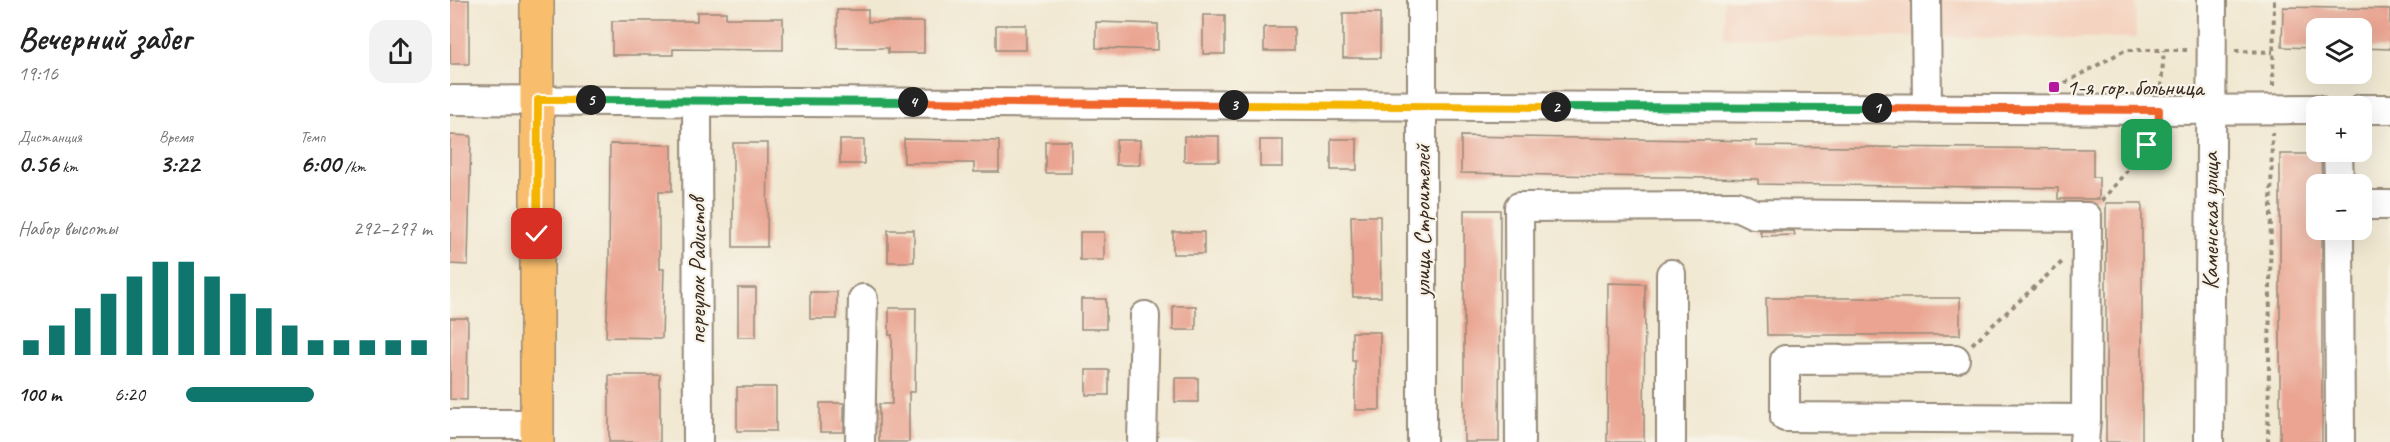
<!DOCTYPE html>
<html lang="ru">
<head>
<meta charset="utf-8">
<style>
	:root { --surface:#fff; --page:#f2f2f2; --text:#222; --muted:#767676; --accent:#0f766e }
	body { margin:0; font-family:Caveat,sans-serif; background:var(--page); color:var(--text); height:100vh; display:flex; flex-direction:column; font-size:22px; white-space:nowrap }
	* { box-sizing:border-box; margin:0 }
	p { font-size:20px; color:var(--muted) }
	.icon { flex:none; width:33px; height:33px; fill:none; stroke:currentColor; stroke-width:2; stroke-linecap:round; stroke-linejoin:round }
	.map { position:relative; flex:1; overflow:hidden }
	.sheet { display:flex; flex-direction:column; background:var(--surface); width:450px }
	.sheet>* { flex:none }
	.buttons { position:absolute; left:1856px; top:18px; display:grid; gap:12px }
	.buttons a { display:grid; place-items:center; width:66px; height:66px; border-radius:12px; background:var(--surface); box-shadow:0 6px 24px #0002; font-size:30px }
	.pin { position:absolute; display:grid; place-items:center; width:51px; height:51px; color:#fff; margin:-26px; border-radius:12px; box-shadow:0 3px 9px #0006 }
	.km { position:absolute; width:30px; height:30px; margin:-15px; border-radius:50%; background:#222; color:#fff; font-size:16px; line-height:30px; text-align:center }
	.round { display:grid; place-items:center; flex:none; width:63px; height:63px; border-radius:18px; background:var(--page) }
	.head { display:flex; align-items:center; justify-content:space-between; height:102px; padding:0 18px }
	h1 { font-size:33px; font-weight:600; line-height:45px }
	.figures { display:grid; grid-template-columns:repeat(3,1fr); gap:9px; height:102px; padding:6px 18px }
	.figures div { display:grid; align-content:center }
	.figures b { font-size:26px; font-weight:600 }
	.figures small { font-size:16px; font-weight:400 }
	.figures p { font-size:16px }
	.chart { height:168px; padding:12px 18px }
	.chart p { display:flex; justify-content:space-between }
	.chart svg { width:100%; height:108px; margin-top:6px; stroke:var(--accent); stroke-width:6 }
	ul { padding:0 18px; list-style:none; font-size:20px }
	li { display:grid; grid-template-columns:96px 72px 1fr; align-items:center; height:45px }
	li i { height:15px; border-radius:8px; background:var(--accent) }
	main { display:flex; flex:1; min-height:0 }
	.map>svg:first-child { display:block }
	.built { fill:#f4d3c0 }
	.building { fill:#eaa491 }
	.lines { fill:none; stroke-linecap:round; stroke-linejoin:round }
	.minor-casing { stroke:#968978; stroke-width:32 }
	.major-casing { stroke:#968978; stroke-width:36 }
	.path { stroke:#968978; stroke-width:4; stroke-dasharray:4.5 4.5; stroke-linecap:butt }
	.minor { stroke:#fff; stroke-width:28 }
	.major { stroke:#f9be6d; stroke-width:33 }
	.split-1-casing { stroke:#fff; stroke-width:12 }
	.split-2-casing { stroke:#fff; stroke-width:12 }
	.split-3-casing { stroke:#fff; stroke-width:12 }
	.split-4-casing { stroke:#fff; stroke-width:12 }
	.split-5-casing { stroke:#fff; stroke-width:12 }
	.split-6-casing { stroke:#fff; stroke-width:12 }
	.split-1 { stroke:#f0652b; stroke-width:8 }
	.split-2 { stroke:#22a559; stroke-width:8 }
	.split-3 { stroke:#f5b400; stroke-width:8 }
	.split-4 { stroke:#f0652b; stroke-width:8 }
	.split-5 { stroke:#22a559; stroke-width:8 }
	.split-6 { stroke:#f5b400; stroke-width:8 }
	.poi-dot { fill:#b5179e; stroke:#f7f3e8; stroke-width:2 }
	.labels { text-anchor:middle; dominant-baseline:central; stroke-width:4.5; stroke-linejoin:round; paint-order:stroke }
	.poi-label { font-size:24px; fill:#3b2a1e; stroke:#f7f3e8; text-anchor:start }
	.street-label { font-size:24px; fill:#3b2a1e; stroke:#f7f3e8 }
</style>
</head>
<body>
<main>
<section class="sheet">
<div class="head"><div><h1>Вечерний забег</h1><p>19:16</p></div><a class="round"><svg class="icon" aria-label="share" viewBox="0 0 24 24"><path d="M12 15V3M7 8l5-5 5 5M5 13v7h14v-7"/></svg></a></div>
<div class="figures">
<div><p>Дистанция</p><b>0.56<small> km</small></b></div>
<div><p>Время</p><b>3:22</b></div>
<div><p>Темп</p><b>6:00<small> /km</small></b></div>
</div>
<div class="chart"><p><span>Набор высоты</span>292–297 m</p>
<svg viewBox="0 0 160 44" preserveAspectRatio="none"><path d="M5 44V38M15 44V32M25 44V25M35 44V19M45 44V12M55 44V6M65 44V6M75 44V12M85 44V19M95 44V25M105 44V32M115 44V38M125 44V38M135 44V38M145 44V38M155 44V38"/></svg>
</div>
<ul>
<li><b>100 m</b>6:20<i style="width:52%"></i></li>
</ul>
</section>
<div class="map">
<svg width="1940" height="442" viewBox="0 0 1940 442">
	<rect width="100%" height="100%" fill="#f7f3e8"/>
	<filter id="ink" filterUnits="userSpaceOnUse"><feTurbulence type="fractalNoise" baseFrequency=".0167" numOctaves="2"/><feDisplacementMap in="SourceGraphic" scale="12" xChannelSelector="R" yChannelSelector="G"/><feConvolveMatrix kernelMatrix="1 2 1 2 8 2 1 2 1" color-interpolation-filters="sRGB"/></filter>
	<filter id="wash" filterUnits="userSpaceOnUse"><feTurbulence type="fractalNoise" baseFrequency=".008" numOctaves="4" result="noise"/><feDisplacementMap in="SourceGraphic" scale="24" xChannelSelector="R" yChannelSelector="G"/><feGaussianBlur stdDeviation="1.35" result="paint"/><feColorMatrix in="noise" values="0 0 0 0 0 0 0 0 0 0 0 0 0 0 0 0 0 1.4 0 .05"/><feComposite in="paint" operator="in"/></filter>
	<g filter="url(#wash)">
		<rect width="100%" height="100%" fill="#f1e8d1"/>
		<path class="built" d="M1274,0h411l1,38 -412,-1z"/>
		<g id="blocks">
			<g class="building">
				<rect x="0" y="0" width="19" height="64"/>
				<path d="M1833,7l107,2v40l-29,-1v-20h-45v20l-34,-1z"/>
				<path d="M387,10h31v12h56v31h-36v-5h-51z"/>
				<path d="M247,12h29v6h57v32l-110,-1v6h-61v-34h85z"/>
				<rect x="893" y="13" width="37" height="45"/>
				<rect x="753" y="15" width="22" height="39"/>
				<path d="M646,22l62,2v26l-62,-2z"/>
				<rect x="546" y="25" width="30" height="25"/>
				<rect x="814" y="27" width="30" height="24"/>
				<path d="M0,135l21,1 -3,129 -18,-1z"/>
				<rect x="734" y="136" width="35" height="25"/>
				<path d="M1011,136l296,5 -1,5 337,3v28h6v22h-41v-11l-300,-4v-5l-297,-6z"/>
				<path d="M454,139l95,2v31h-25v-9h-70z"/>
				<rect x="881" y="139" width="26" height="31"/>
				<rect x="390" y="140" width="24" height="24"/>
				<rect x="666" y="140" width="24" height="25"/>
				<rect x="810" y="140" width="23" height="27"/>
				<rect x="595" y="141" width="26" height="32"/>
				<path d="M283,143h35l-1,104h-34z"/>
				<path d="M160,144l62,1v46h-13v78h5l-2,69 -56,-1 3,-69z"/>
				<path d="M1830,154h41l1,30h-6v46h6v212h-42z"/>
				<rect x="1656" y="203" width="36" height="239"/>
				<path d="M1014,210h36l-1,232h-35z"/>
				<path d="M901,216h29l1,81h-28z"/>
				<rect x="438" y="230" width="26" height="32"/>
				<path d="M1310,231h34l1,4 -34,1z"/>
				<rect x="630" y="232" width="24" height="28"/>
				<rect x="723" y="232" width="31" height="22"/>
				<path d="M1158,283l37,1 -1,158h-37z"/>
				<rect x="288" y="288" width="18" height="49"/>
				<rect x="360" y="292" width="27" height="27"/>
				<path d="M1316,298h194v37h-193z"/>
				<rect x="631" y="299" width="25" height="30"/>
				<rect x="723" y="306" width="23" height="24"/>
				<path d="M439,308h27l-1,84h-6v50h-30v-38h13v-69h-3z"/>
				<path d="M0,318h18l-1,82 -17,-1z"/>
				<path d="M902,332h28v78h-25v-49h-3z"/>
				<rect x="636" y="370" width="23" height="25"/>
				<rect x="159" y="375" width="51" height="67"/>
				<rect x="725" y="378" width="23" height="24"/>
				<rect x="287" y="387" width="39" height="44"/>
				<rect x="370" y="403" width="24" height="29"/>
			</g>
		</g>
	</g>
	<g filter="url(#ink)">
		<use href="#blocks" fill-opacity="0" stroke="#968978" stroke-width="1.5"/>
		<g class="lines">
			<g class="minor-casing">
				<g id="minor">
					<path d="M972,0v442"/>
					<path d="M1476,0l1,109"/>
					<path d="M0,100l1709,10 157,-1"/>
					<path d="M247,101l1,341"/>
					<path d="M1911,109h29"/>
					<path d="M1888,152l1,32"/>
					<path d="M1911,205h29"/>
					<path d="M1889,230l1,212"/>
					<path d="M1221,274v168"/>
					<path d="M1505,359l-170,1v57l301,2"/>
					<path d="M0,424h87"/>
					<path d="M410,442l3,-143"/>
					<path d="M692,442l3,-126"/>
					<path d="M1070,442l-1,-235 218,-1 17,8 333,3 -1,202 -2,23"/>
					<path d="M1759,442l3,-442"/>
				</g>
			</g>
			<g class="major-casing">
				<path id="major" d="M87,0v442"/>
			</g>
			<g class="path">
				<path d="M1785,51l38,1"/>
				<path d="M1615,83l60,-33h63"/>
				<path d="M1823,86l1,-86"/>
				<path d="M1711,87l3,-37"/>
				<path d="M1652,201l56,-68"/>
				<path d="M1522,344l90,-82"/>
				<path d="M1818,442l4,-309"/>
			</g>
			<use href="#minor" class="minor"/>
			<use href="#major" class="major"/>
		</g>
	</g>
	<g class="lines" filter="url(#ink)">
		<g class="split-1-casing">
			<path id="split-1" d="M1427,108l282,2 -1,24 -11,11"/>
		</g>
		<g class="split-2-casing">
			<path id="split-2" d="M1106,107l321,1"/>
		</g>
		<g class="split-3-casing">
			<path id="split-3" d="M784,105l322,2"/>
		</g>
		<g class="split-4-casing">
			<path id="split-4" d="M463,102l321,3"/>
		</g>
		<g class="split-5-casing">
			<path id="split-5" d="M141,100l322,2"/>
		</g>
		<g class="split-6-casing">
			<path id="split-6" d="M87,234l1,-134h53"/>
		</g>
		<use href="#split-1" class="split-1"/>
		<use href="#split-2" class="split-2"/>
		<use href="#split-3" class="split-3"/>
		<use href="#split-4" class="split-4"/>
		<use href="#split-5" class="split-5"/>
		<use href="#split-6" class="split-6"/>
	</g>
	<rect class="poi-dot" x="1598" y="81" width="12" height="12" rx="3"/>
	<g class="labels">
		<g class="poi-label">
			<text x="1616" y="87">1-я гор. больница</text>
		</g>
		<g class="street-label">
			<text transform="translate(972 221) rotate(-90)">улица Строителей</text>
			<text transform="translate(1760 221) rotate(-90)">Каменская улица</text>
			<text transform="translate(247 271) rotate(-90)">переулок Радистов</text>
		</g>
	</g>
</svg>
<div class="buttons">
<a><svg class="icon" aria-label="layers" viewBox="0 0 24 24"><path d="M12 4l9 5-9 5-9-5zM3 14l9 5 9-5"/></svg></a>
<a>+</a>
<a>−</a>
</div>
<div class="pin" style="left:1697px;top:145px;background:#1e9e55"><svg class="icon" aria-label="arrive" viewBox="0 0 24 24"><path d="M6 21V4h12l-3 4 3 4H6"/></svg></div>
<div class="pin" style="left:87px;top:234px;background:#d93025"><svg class="icon" aria-label="check" viewBox="0 0 24 24"><path d="M5 12l5 5 9-10"/></svg></div>
<b class="km" style="left:1427px;top:108px">1</b>
<b class="km" style="left:1106px;top:107px">2</b>
<b class="km" style="left:784px;top:105px">3</b>
<b class="km" style="left:463px;top:102px">4</b>
<b class="km" style="left:141px;top:100px">5</b>
</div>
</main>
</body>
</html>
